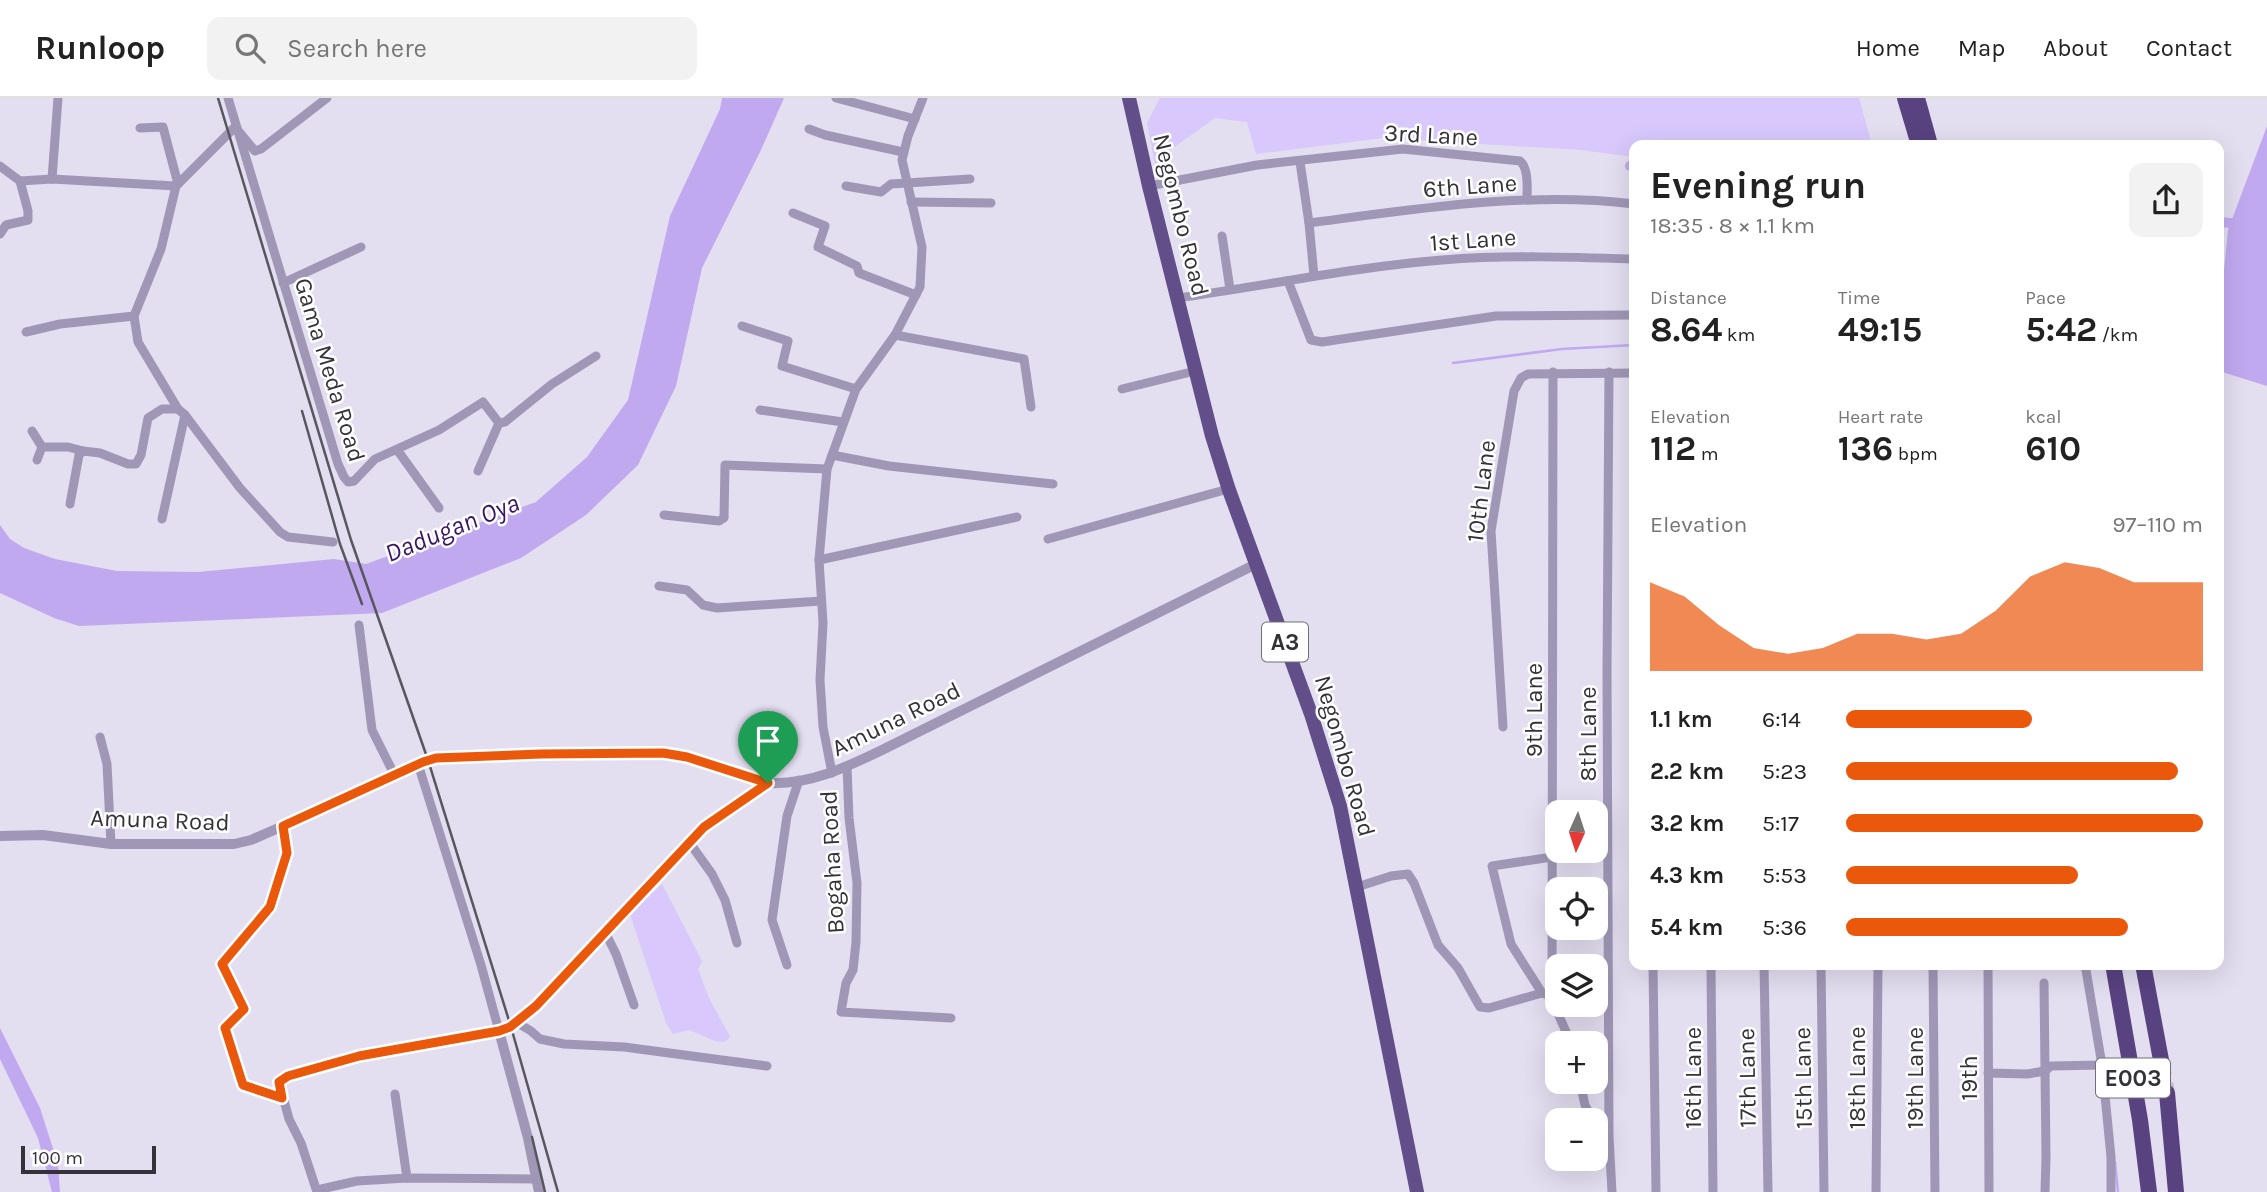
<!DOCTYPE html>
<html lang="en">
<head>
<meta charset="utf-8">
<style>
	:root { --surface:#fff; --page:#f2f2f2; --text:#222; --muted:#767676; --line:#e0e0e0; --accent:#ea580c }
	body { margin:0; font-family:Karla,sans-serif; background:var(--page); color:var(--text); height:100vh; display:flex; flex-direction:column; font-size:26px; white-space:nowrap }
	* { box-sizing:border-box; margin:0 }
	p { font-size:23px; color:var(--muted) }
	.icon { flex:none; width:38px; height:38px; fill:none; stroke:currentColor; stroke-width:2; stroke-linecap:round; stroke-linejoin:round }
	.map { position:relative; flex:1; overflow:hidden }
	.sheet { position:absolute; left:1629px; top:42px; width:595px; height:830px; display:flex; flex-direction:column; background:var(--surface); border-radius:14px; box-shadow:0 7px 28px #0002 }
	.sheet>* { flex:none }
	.needle { width:46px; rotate:183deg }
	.buttons { position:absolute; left:1545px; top:702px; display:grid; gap:14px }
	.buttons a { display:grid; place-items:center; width:63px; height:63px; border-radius:14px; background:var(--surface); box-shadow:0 7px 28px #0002; font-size:35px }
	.scale { position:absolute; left:21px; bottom:18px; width:135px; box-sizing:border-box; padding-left:7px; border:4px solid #343238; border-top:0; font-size:19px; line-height:24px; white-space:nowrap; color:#343238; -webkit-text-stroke:5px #fff; paint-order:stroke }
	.pin { position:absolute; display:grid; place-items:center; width:60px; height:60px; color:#fff; margin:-72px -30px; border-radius:50% 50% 50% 0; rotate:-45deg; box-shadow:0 0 7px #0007 }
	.pin .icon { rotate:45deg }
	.round { display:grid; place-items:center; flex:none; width:74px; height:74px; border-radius:14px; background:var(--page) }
	.headline { display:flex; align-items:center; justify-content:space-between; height:119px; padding:0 21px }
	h1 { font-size:38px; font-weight:700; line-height:52px }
	.figures { display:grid; grid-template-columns:repeat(3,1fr); gap:10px; height:119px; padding:7px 21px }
	.figures div { display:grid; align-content:center }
	.figures b { font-size:35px; font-weight:700 }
	.figures small { font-size:19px; font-weight:400 }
	.figures p { font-size:19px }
	.chart { height:196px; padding:14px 21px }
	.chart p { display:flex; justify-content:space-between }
	.chart svg { width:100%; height:126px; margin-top:7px; fill:var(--accent); opacity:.7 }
	ul { padding:0 21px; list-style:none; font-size:23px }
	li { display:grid; grid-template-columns:112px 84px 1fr; align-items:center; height:52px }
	li i { height:18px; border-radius:9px; background:var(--accent) }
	header { display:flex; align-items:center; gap:42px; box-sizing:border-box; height:98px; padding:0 35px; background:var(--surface); border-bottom:2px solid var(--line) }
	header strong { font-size:33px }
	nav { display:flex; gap:38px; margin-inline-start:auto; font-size:24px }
	.search { width:490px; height:63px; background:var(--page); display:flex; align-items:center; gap:18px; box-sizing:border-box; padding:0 24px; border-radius:14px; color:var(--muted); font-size:26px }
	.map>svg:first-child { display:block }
	.green { fill:#d8c8fc }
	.water { fill:#c1a9f0 }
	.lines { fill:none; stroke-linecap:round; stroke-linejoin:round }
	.stream { stroke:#c1a9f0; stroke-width:2.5 }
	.canal { stroke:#c1a9f0; stroke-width:10 }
	.motorway-tunnel { stroke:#c0bccb; stroke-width:16; stroke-dasharray:16 8; stroke-linecap:butt }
	.minor { stroke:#a097b6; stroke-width:9 }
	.tertiary { stroke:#a097b6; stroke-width:10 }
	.trunk { stroke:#624e88; stroke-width:14 }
	.motorway { stroke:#594280; stroke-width:16 }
	.rail { stroke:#58565e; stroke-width:2.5 }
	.route-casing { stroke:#fff; stroke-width:14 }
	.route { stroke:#ea580c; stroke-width:9 }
	.labels { text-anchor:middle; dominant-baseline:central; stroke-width:5; stroke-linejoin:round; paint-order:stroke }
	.shield { fill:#fff; stroke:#717074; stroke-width:2 }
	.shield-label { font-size:23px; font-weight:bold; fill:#343238 }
	.street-label { font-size:24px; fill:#343238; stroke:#fff }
	.water-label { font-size:26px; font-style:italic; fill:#3a1566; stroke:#fff }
</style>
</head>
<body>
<header>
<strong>Runloop</strong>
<div class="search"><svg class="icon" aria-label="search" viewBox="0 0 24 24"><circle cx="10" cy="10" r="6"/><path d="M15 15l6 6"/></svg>Search here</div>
<nav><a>Home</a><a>Map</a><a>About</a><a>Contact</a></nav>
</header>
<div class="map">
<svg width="2267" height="1094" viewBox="0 0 2267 1094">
	<rect width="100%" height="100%" fill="#e3def0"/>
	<g class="green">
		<path d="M1160,0h699l13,47h-238v12l-53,-7 -198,-12 -127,16 -9,-32 -32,-4 -46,33 -12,24 -10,-52z"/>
		<path d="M662,786l40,77 -4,8 11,29 21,39 -5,5 -10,-1 -26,-11 -16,4 -7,-11 -36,-109z"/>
	</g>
	<g class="water">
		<path d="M722,0h62l-23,52 -59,118 -26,118 -38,79 -52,50 -65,43 -139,55 -303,13 -25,-8 -54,-25v-68l10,14 14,9 31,11 62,12 81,1 136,-13 32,5 170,-62 51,-45 41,-57 42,-184 50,-107z"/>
		<path d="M2267,28v260l-48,-15v-51l9,-90z"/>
		<path d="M0,930l40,80 18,56 2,28h-8l-14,-54 -38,-79z"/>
	</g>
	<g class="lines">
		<g class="stream">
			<path d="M1453,265l109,-14 72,-4"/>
			<path d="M2115,1064l3,30"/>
		</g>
		<g class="canal">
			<path d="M1630,68h4"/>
			<path d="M2219,124l12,1"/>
		</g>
		<path class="motorway-tunnel" d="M2161,962l6,33"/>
		<g class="minor">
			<path d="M228,0l110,366 6,13 4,5 6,-1 21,-22 64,-29 44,-28 16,21 6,-1 47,-38 44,-28"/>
			<path d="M836,0l79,21"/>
			<path d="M140,30l23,-1 15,57"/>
			<path d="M809,31l16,6 78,17"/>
			<path d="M1300,64l9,61 5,53"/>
			<path d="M0,68l20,15"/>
			<path d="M52,81l6,-81"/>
			<path d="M846,88l35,6 10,-8 79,-5"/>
			<path d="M1149,88l108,-21 146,-16 117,12c9,8 7,27 7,39"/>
			<path d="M911,104l80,1"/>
			<path d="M793,115l32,13 -7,21 39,19 2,7 57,22"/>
			<path d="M1309,125c107,-14 218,-32 325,-19"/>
			<path d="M0,136l6,-9 22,-5v-9l-8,-30 32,-2 124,7 59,-59 20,24 6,-2 66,-51"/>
			<path d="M1222,138l8,53"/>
			<path d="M1288,183l23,59 11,2 174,-26 138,-1"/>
			<path d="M283,185l78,-36"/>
			<path d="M1177,200c88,-12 176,-31 265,-38 64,-5 128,-3 192,-1"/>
			<path d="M134,218l27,-67 15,-63"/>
			<path d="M742,228l46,15 -6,25 74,23"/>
			<path d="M26,234l34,-8 74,-8 4,26 40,67 7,6 55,73 40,44 8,5 45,5"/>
			<path d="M895,237l129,24 7,48"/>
			<path d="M1553,274l-1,628 19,43"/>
			<path d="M1609,274l-2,301 2,464 3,55"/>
			<path d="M1122,291l65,-16"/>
			<path d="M760,312l83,12"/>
			<path d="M32,333l10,16h26l15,4"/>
			<path d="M398,353l41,57"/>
			<path d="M832,357l57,11 164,18"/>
			<path d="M37,362l5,-13"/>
			<path d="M478,373l21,-48"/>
			<path d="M70,406l9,-49 4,-4 17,2 28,11h8l5,-9 7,-37 14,-9h16"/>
			<path d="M664,417l55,6 5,-3 1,-53 102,4"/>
			<path d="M162,421l23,-104"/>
			<path d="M1048,441l173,-48"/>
			<path d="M819,462l198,-43"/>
			<path d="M659,488l28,4 16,15 14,3 104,-7"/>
			<path d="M359,527l13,105 23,46"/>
			<path d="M1503,629l-12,-196 23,-140 7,-13 7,-4 106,-1"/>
			<path d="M100,639l7,27 4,80"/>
			<path d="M847,668l2,52 8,65 -1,59 -3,28 -7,13 -5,29 110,6"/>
			<path d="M832,675l-9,-46 -3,-47 3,-57 -4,-63 8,-91 29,-80 39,-54 25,-48 2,-40 -20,-87 6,-24 15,-38"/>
			<path d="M689,744l23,32 13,26 12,43"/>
			<path d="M1357,789l34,-11 17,-2 6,9 24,62 20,23 22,39 9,1 53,-15 6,2 4,5"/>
			<path d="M605,834l11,22 18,51"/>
			<path d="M1653,866l3,228"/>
			<path d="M1711,866l2,228"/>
			<path d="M1764,866l4,228"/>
			<path d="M1821,866l3,228"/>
			<path d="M1933,866l2,228"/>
			<path d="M1988,866l1,228"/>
			<path d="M2085,866l17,101 9,92v35"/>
			<path d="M787,867l-15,-45 15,-104 12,-36"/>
			<path d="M2044,885l2,174 -1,35"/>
			<path d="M1542,895l-31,-49 -19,-78 60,-9"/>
			<path d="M516,924l15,9 9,8 24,5 60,3 143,19"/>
			<path d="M1988,975l39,1 18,-3 6,-5 51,-1"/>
			<path d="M1580,984l5,23 8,15"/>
			<path d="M395,996l12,84"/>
			<path d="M282,1000l-39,-13 -18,-57 19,-19 -22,-45 48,-57 17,-54 -4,-27"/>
			<path d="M317,1092l40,-9 50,-3 130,1"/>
			<path d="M317,1094l-16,-49 -12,-24 -10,-37 9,-6 71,-20 140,-25 -18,-66 -63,-201"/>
			<path d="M1876,1094l2,-228"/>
		</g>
		<g class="tertiary">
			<path d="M0,738l43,-1 68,9h123l17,-4 32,-14 140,-64 21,-4 219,-5 24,4 81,26c43,2 81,-17 118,-35l370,-184"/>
			<path d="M539,1094l-11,-54 -29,-107 12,-4 25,-21 168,-179 64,-44"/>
		</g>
		<path class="trunk" d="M1129,0l20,88 63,250 17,54 82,224 29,92 77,386"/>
		<g class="motorway">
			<path d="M1905,0l14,47"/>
			<path d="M1917,0l13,47"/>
			<path d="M2113,866l27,156 9,72"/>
			<path d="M2143,866l18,96"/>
			<path d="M2167,995l9,99"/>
		</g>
		<g class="rail">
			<path d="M218,0l133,442 77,220 83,267 47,165"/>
			<path d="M302,313l38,133 22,60"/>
			<path d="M532,1039l13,55"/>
		</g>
	</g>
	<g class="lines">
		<g class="route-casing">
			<path id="route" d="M663,655l24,4 81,26 -64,44 -168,179 -26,21 -11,4 -140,25 -71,20 -9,6 3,16 -39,-13 -18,-57 19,-19 -22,-45 48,-57 17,-54 -4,-27 140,-64 13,-4 105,-4z"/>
		</g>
		<use href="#route" class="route"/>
	</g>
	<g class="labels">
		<g class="shield">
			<rect x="1262" y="524.5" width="46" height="39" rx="5"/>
			<rect x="2096" y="960.5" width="74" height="39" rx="5"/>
		</g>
		<g class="shield-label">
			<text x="1285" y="544">A3</text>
			<text x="2133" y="980">E003</text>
		</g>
		<g class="street-label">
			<text transform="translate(1431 37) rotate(3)">3rd Lane</text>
			<text transform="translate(1470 88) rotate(-4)">6th Lane</text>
			<text transform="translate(1181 117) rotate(76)">Negombo Road</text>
			<text transform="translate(1473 142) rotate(-4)">1st Lane</text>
			<text transform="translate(330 272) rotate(73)">Gama Meda Road</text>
			<text transform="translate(1481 393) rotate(-83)">10th Lane</text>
			<text transform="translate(1534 612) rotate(-90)">9th Lane</text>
			<text transform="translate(896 621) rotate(-26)">Amuna Road</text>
			<text transform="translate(1588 636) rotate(-90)">8th Lane</text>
			<text transform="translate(1345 658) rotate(74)">Negombo Road</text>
			<text transform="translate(160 722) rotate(2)">Amuna Road</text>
			<text transform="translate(832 764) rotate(-93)">Bogaha Road</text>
			<text transform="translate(1693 980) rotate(-90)">16th Lane</text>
			<text transform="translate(1747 980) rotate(-91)">17th Lane</text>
			<text transform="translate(1803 980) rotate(-91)">15th Lane</text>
			<text transform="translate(1857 980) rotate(-90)">18th Lane</text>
			<text transform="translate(1915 980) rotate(-90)">19th Lane</text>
			<text transform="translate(1969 980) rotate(-90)">19th</text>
		</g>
		<g class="water-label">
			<text transform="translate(452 430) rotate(-22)">Dadugan Oya</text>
		</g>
	</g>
</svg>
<div class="buttons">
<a><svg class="needle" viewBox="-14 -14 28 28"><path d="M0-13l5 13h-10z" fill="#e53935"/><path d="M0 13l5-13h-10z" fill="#767676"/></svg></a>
<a><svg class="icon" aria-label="locate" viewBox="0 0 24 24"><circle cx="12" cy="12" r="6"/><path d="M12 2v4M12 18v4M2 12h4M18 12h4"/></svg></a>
<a><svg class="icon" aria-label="layers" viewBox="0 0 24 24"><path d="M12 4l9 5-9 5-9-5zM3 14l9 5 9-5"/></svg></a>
<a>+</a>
<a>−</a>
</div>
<div class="scale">100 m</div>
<div class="pin" style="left:768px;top:685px;background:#1e9e55"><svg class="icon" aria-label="arrive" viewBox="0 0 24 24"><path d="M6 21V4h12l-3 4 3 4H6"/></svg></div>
<section class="sheet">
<div class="headline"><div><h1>Evening run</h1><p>18:35 · 8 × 1.1 km</p></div><a class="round"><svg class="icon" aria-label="share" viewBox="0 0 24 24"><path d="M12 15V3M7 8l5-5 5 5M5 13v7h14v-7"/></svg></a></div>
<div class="figures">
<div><p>Distance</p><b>8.64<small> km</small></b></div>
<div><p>Time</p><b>49:15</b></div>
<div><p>Pace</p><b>5:42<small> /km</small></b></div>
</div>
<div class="figures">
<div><p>Elevation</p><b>112<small> m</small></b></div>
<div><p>Heart rate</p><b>136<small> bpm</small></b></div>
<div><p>kcal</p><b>610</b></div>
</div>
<div class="chart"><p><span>Elevation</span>97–110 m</p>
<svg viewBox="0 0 160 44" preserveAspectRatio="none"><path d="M0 44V13L10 18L20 28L30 36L40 38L50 36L60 31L70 31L80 33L90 31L100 23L110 11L120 6L130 8L140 13L150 13L160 13V44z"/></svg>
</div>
<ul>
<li><b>1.1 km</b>6:14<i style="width:52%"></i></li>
<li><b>2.2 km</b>5:23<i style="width:93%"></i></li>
<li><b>3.2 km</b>5:17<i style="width:100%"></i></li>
<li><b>4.3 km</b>5:53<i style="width:65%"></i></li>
<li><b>5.4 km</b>5:36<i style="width:79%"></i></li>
</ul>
</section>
</div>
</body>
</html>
